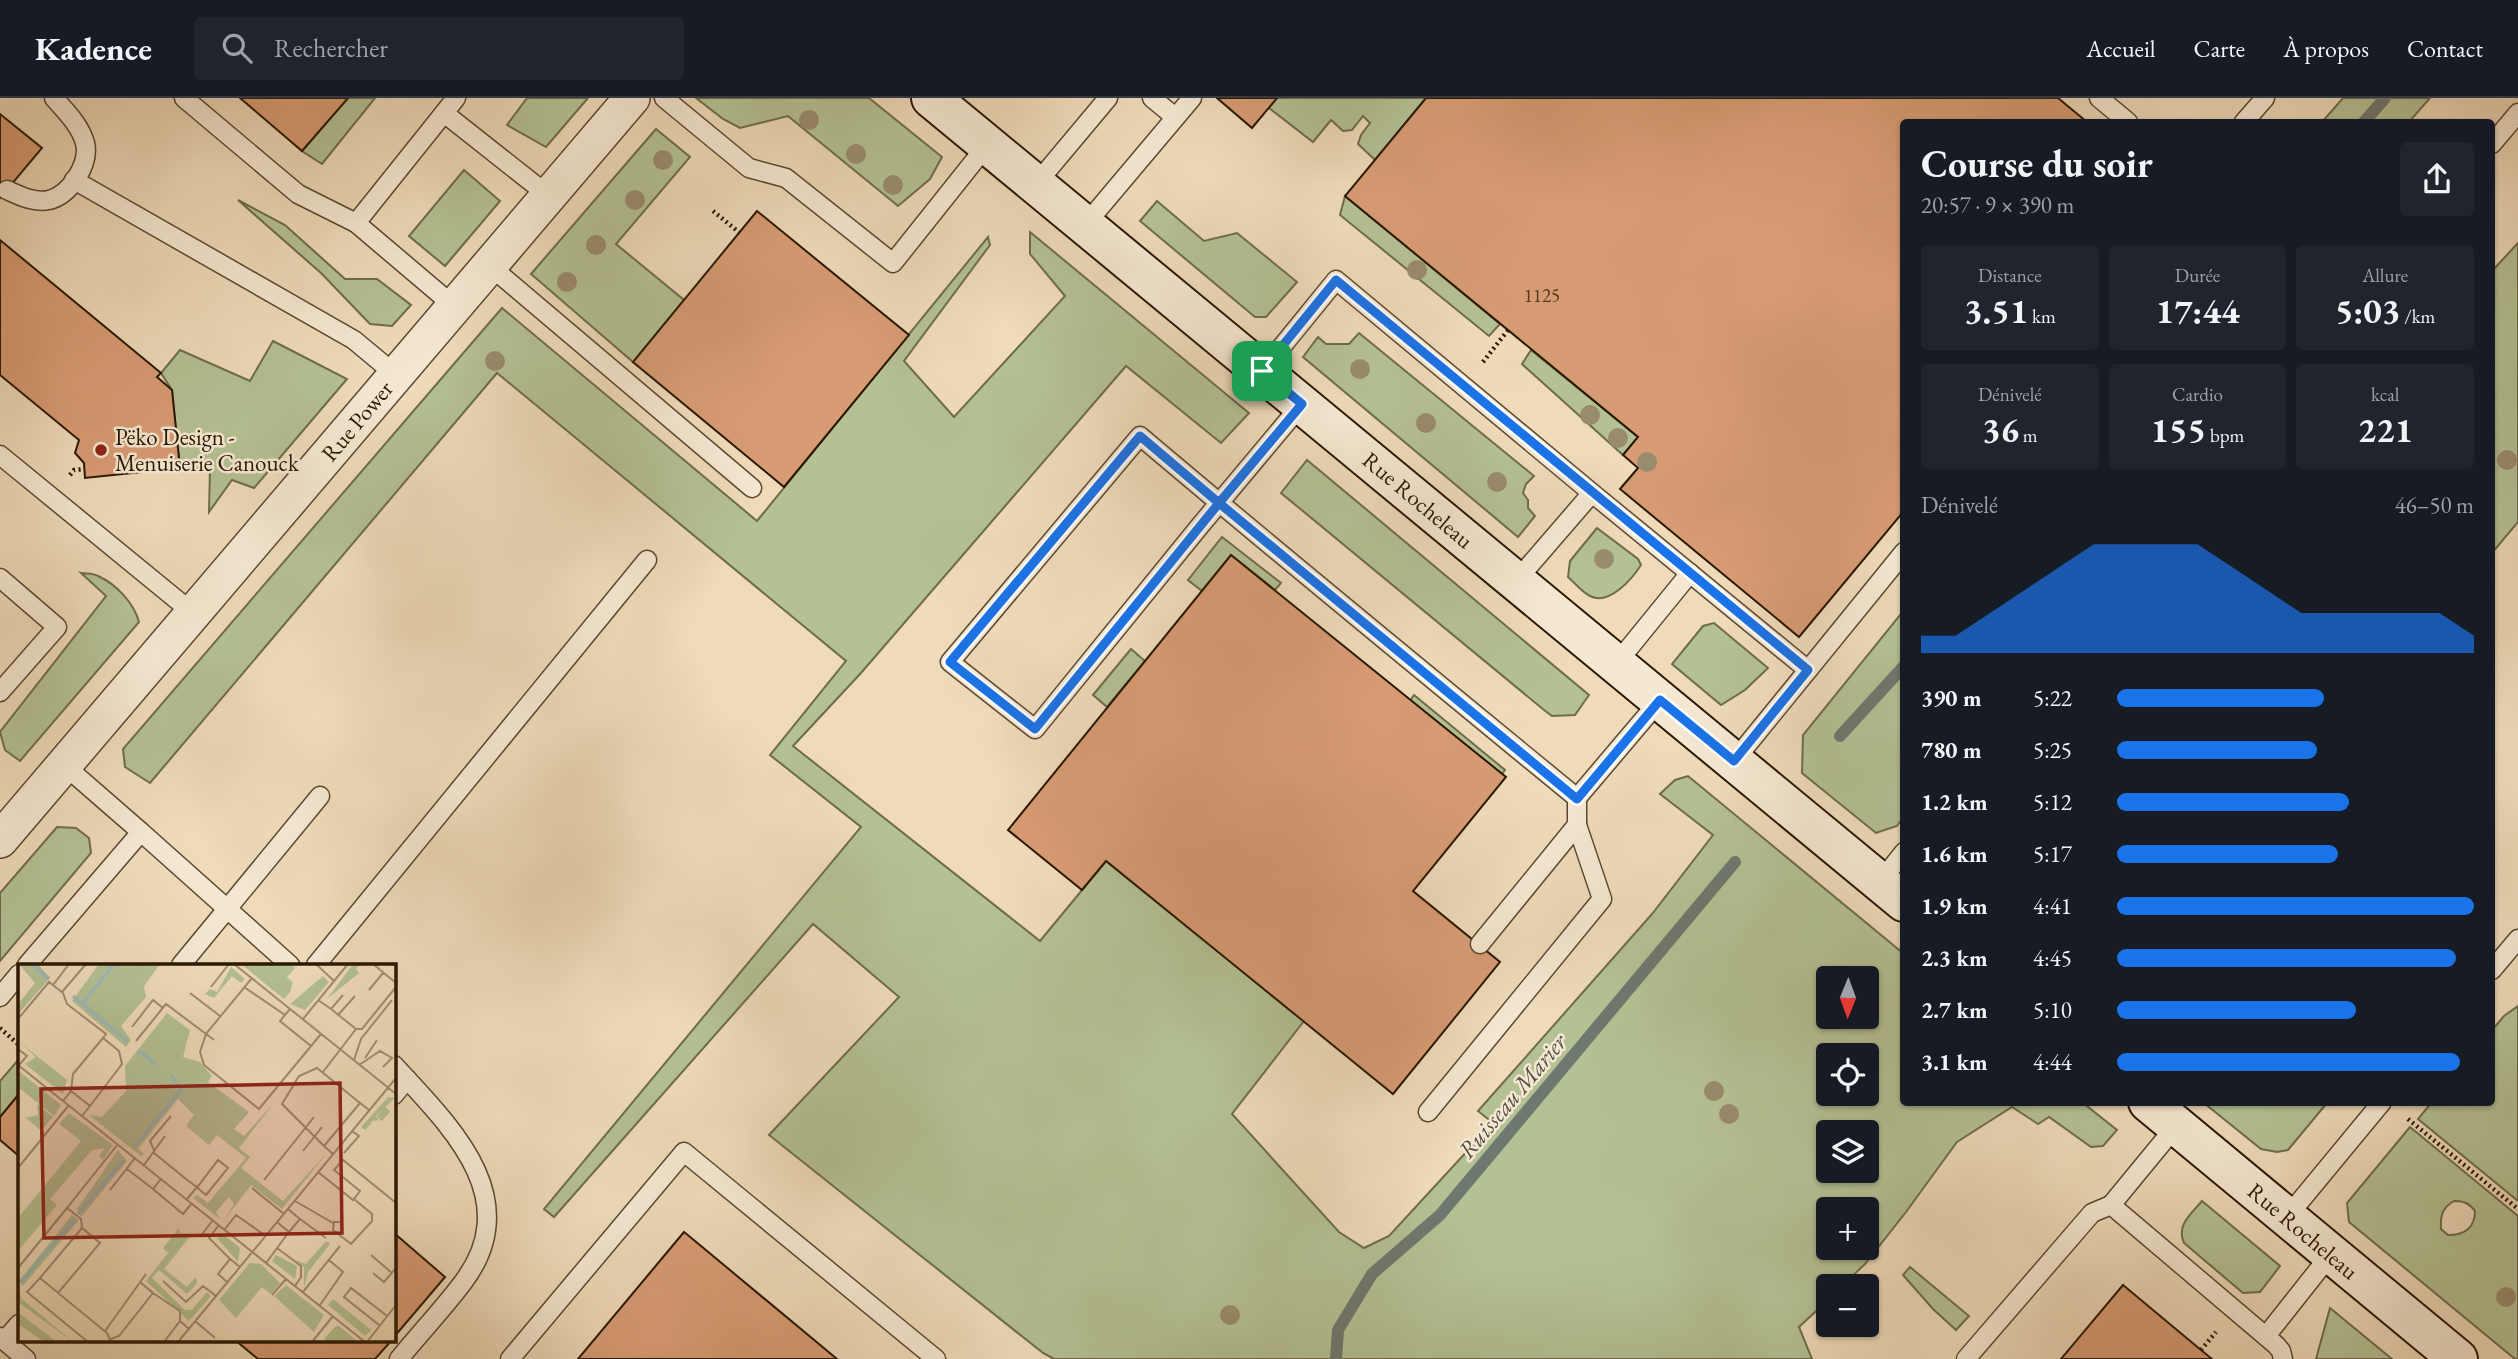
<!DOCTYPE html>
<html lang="fr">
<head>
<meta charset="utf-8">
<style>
	:root { --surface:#171b24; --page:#20242c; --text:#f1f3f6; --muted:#9ea1a6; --line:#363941; --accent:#1a73e8 }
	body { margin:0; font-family:"EB Garamond",serif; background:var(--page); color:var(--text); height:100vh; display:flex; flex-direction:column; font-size:26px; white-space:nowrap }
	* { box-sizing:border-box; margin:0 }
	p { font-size:23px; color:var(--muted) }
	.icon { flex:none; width:38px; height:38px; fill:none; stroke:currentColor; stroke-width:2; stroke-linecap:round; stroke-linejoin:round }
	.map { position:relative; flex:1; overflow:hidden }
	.panel { position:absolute; left:1900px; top:21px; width:595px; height:987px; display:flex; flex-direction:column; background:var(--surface); border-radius:7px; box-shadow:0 2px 5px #0004 }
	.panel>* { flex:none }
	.needle { width:46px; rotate:181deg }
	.fabs { position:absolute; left:1816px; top:868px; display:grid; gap:14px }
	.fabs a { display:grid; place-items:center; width:63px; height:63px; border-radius:7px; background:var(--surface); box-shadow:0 2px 5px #0004; font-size:35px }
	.pin { position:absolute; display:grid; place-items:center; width:60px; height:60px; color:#fff; margin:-30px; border-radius:14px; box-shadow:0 4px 10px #0006 }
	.round { display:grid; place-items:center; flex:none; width:74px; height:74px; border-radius:7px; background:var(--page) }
	.head { display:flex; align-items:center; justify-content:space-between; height:119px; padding:0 21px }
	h1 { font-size:38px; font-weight:700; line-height:52px }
	.figures { display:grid; grid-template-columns:repeat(3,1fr); gap:10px; height:119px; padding:7px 21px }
	.figures div { display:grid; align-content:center; border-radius:7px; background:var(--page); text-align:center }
	.figures b { font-size:35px; font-weight:700 }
	.figures small { font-size:19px; font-weight:400 }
	.figures p { font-size:19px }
	.chart { height:196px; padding:14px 21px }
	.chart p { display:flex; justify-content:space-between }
	.chart svg { width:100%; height:126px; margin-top:7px; fill:var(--accent); opacity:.7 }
	ul { padding:0 21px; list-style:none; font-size:23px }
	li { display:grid; grid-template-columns:112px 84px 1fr; align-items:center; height:52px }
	li i { height:18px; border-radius:9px; background:var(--accent) }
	header { display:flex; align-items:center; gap:42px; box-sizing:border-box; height:98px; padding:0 35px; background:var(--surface); border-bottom:2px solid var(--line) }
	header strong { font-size:33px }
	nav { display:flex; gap:38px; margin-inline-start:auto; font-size:24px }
	.search { width:490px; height:63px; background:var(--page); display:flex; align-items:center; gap:18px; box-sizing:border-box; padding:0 24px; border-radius:7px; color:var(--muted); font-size:26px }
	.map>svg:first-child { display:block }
	.green { fill:#b4c194; stroke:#6e6c4b; stroke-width:2; fill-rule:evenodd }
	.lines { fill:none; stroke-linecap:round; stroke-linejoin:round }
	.stream { stroke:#6f786f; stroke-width:12 }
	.building { fill:#d89c74; stroke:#291702; stroke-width:2 }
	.lane-casing { stroke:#5a4830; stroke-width:21 }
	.street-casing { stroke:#5a4830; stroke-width:38 }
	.secondary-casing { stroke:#291702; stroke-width:42 }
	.path { stroke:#291702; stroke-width:4.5; stroke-dasharray:2 3.5; stroke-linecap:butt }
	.lane { stroke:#f5e8d2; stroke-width:18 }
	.street { stroke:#f5e8d2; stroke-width:35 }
	.secondary { stroke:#f5e8d2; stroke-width:38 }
	.tree { fill:#998b6d }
	.route-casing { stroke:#fff; stroke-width:14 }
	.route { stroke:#1a73e8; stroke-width:9 }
	.poi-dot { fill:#8f2418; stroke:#f5e8d2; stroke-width:2.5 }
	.labels { text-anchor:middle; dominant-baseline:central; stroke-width:5; stroke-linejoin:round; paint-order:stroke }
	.number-label { font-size:19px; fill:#55381e }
	.street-label { font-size:23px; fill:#291702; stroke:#f5e8d2 }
	.poi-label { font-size:23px; fill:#291702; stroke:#f5e8d2; text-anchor:start }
	.water-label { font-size:24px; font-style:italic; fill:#525042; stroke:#f5e8d2 }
	.inset-river { fill:none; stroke:#9db9b8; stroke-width:3.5 }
	.inset-road { fill:none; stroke:#a08d70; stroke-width:2 }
	.view { fill:#8f2418; fill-opacity:0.15; stroke:#8f2418; stroke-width:3.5 }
	.inset-edge { fill:none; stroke:#291702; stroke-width:3.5 }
</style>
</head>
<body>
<header>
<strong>Kadence</strong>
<div class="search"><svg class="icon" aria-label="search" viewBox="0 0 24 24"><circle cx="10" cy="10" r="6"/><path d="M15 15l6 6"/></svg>Rechercher</div>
<nav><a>Accueil</a><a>Carte</a><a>À propos</a><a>Contact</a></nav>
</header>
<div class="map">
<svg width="2518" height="1261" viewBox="0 0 2518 1261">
	<rect width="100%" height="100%" fill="#efdbba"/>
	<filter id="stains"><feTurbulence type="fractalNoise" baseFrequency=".00286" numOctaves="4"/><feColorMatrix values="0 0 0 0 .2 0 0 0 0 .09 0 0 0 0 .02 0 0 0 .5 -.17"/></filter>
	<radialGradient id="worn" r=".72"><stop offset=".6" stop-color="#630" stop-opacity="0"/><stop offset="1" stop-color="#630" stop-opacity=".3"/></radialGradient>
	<g class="green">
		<path d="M348,0h27l-53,66 -20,-13z"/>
		<path d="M527,0h61l-42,49 -39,-22z"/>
		<path d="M696,0h173l73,59 -12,22 -32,27 -110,-90 -48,12 -17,-9z"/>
		<path d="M1277,0h149l-51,62 -17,-16 3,-9 9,-12 -7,-7 -11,14 -9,1 -12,-11 -18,22 -44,-34z"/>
		<path d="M2343,0h87l-21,24h-87z"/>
		<path d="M656,31l34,28 -74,87 68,56 -51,62 -102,-88z"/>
		<path d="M464,72l36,31 -55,65 -36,-30z"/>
		<path d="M1345,98l155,128 -11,12 -149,-121z"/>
		<path d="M238,102l47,25 60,54h32l34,26 -19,21 -22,-2 -49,-51z"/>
		<path d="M1157,103l47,40 33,-8 60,49 -31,35h-11l-115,-96z"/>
		<path d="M1030,134l219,181 -28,30 -95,-77 -265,307 -68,73 247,195 66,-80 198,160 -72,93 107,118 25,16 25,-12 104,-113 -15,-12 174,-197 61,-79 -53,-41 15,-14 13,-4 216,178v148l179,1 34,27 -14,16 -12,1 -42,-30 -11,7 -26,-17 -55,35 -51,70 -41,52 -23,22h-13v13l-30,28 13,32h-758l-11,-6 -274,-218 130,-138 -86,-73 -259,293 -10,-8 317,-382 -91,-72 76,-94 -349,-288 -347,410 -25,-16 -2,-18 379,-441 255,213 231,-284 2,8 -86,116 50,56 111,-121 -35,-42zM1829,880h38v39h-38zM1829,957h38v39h-38zM1829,1034h38v39h-38zM1829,1111h38v39h-38z"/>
		<path d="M2518,145v279l-26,31v-282z"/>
		<path d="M1359,235l175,143 -8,8 -3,9 5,7v8l7,8 -17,21 -215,-180 15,-20 8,7h23z"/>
		<path d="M273,243l74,38 -93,109 -22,-8 -23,32 1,-43 -30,-1 -8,-78 -11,-17 19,-23 70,31z"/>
		<path d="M1531,252l107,87 -15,18 -101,-91z"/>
		<path d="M1307,362l282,235 -14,20 -23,1 -8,-6 -263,-217z"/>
		<path d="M1597,430l41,31 3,6c-9,14 -32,41 -51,31 -8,-4 -15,-13 -22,-19l2,-16z"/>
		<path d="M1222,439l59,46 -6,7 -44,-35 -29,36 -14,-11z"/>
		<path d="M81,475c5,1 12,0 17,3 18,8 36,27 41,46l-119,139 -15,-11 -5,-18 106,-136z"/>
		<path d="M1904,512v206l-7,10 -21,7 -74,-60 1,-38z"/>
		<path d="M1714,525l54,45 -23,22 -24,15 -49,-41 31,-38z"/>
		<path d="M1131,551l14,12 -38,46 -14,-12z"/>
		<path d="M1414,597l91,75 -3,4 -92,-73z"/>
		<path d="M57,729l19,1 13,10 2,15 -91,108v-68z"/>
		<path d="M2518,908v195l-100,-82 13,-16 61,-1v-72l12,-14z"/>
		<path d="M19,961v35l-19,23v-36z"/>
		<path d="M2204,1005h123l-39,47 -11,2 -16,-3z"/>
		<path d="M2410,1029l108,89v143h-3l-166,-137 -2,-19zM2454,1103c10,0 15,2 21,10 0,17 -11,24 -27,24l-7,-6c-1,-13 1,-21 13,-28z"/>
		<path d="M2202,1103l78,65 -20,26 -17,1 -59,-50c-8,-18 7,-29 18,-42z"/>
		<path d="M1910,1169l59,49 -13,14 -23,-21 -30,-34z"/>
		<path d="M2330,1210l62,51h-76z"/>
	</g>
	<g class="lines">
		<g class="stream">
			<path d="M2364,24l21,-24"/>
			<path d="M1840,638l64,-70"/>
			<path d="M1336,1261l2,-29 34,-56 68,-59 295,-353"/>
		</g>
	</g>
	<g class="building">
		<path d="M240,0h108l-46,53z"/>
		<path d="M1217,0h60l-25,30z"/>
		<path d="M1426,0h632l29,24h-183v389l-105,126 -179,-148 18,-21 -15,-13 15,-18 -293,-241z"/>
		<path d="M0,16l42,34 -42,50z"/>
		<path d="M757,113l152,124 -125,152 -151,-125z"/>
		<path d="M0,142l161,133 -4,4 15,13 8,78 -95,10 -1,-15 -9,-10 4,-13 -79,-65z"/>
		<path d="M1231,457l275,222 -93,114 87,71 -107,132 -287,-233 -24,29 -74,-60z"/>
		<path d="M19,996v62l-19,-16v-23z"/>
		<path d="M684,1134l5,4 148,123h-259z"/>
		<path d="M394,1135l51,44 -51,60z"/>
		<path d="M2123,1187l78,65 11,9h-151z"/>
		<path d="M235,1242h157l-17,19h-117z"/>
	</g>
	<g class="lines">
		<g class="lane-casing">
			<g id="lane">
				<path d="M184,0l114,96 58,29"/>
				<path d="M456,0l-12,15 105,83"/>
				<path d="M664,0l85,70 37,10 107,85 94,-118"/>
				<path d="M1152,0l23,19"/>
				<path d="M2099,0l29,24"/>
				<path d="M444,15l-88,110 99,84"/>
				<path d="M2244,24l21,-24"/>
				<path d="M2492,46l26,-31"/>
				<path d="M74,82l280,160 42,35"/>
				<path d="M1036,86l72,-86"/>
				<path d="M7,92c13,6 27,13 42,10 21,-5 41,-36 36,-57 -5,-18 -19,-31 -31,-45"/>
				<path d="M1085,127l107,-127"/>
				<path d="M490,168l262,222"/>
				<path d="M1262,273l74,-91 256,213 -76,88"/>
				<path d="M1302,306l-103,123 -164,202 -85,-67 190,-226c144,122 291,242 437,362"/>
				<path d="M0,357l193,158"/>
				<path d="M1592,395l216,177"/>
				<path d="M0,480l57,49 -57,65"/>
				<path d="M1616,566l74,-91"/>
				<path d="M1734,663l170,-209"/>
				<path d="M141,734l149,133"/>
				<path d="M1880,784l24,-30"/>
				<path d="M1480,846l97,-119v-27l83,-98"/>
				<path d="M27,867l114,-133 -77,-67"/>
				<path d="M181,867l139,-169"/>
				<path d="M316,867l331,-405"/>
				<path d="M2492,872l26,-31"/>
				<path d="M0,899l19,-23"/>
				<path d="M394,967c55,60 132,132 70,216 -20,27 -44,52 -65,78"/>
				<path d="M394,997l13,-16"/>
				<path d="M1428,1014l174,-213 -25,-74"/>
				<path d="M2176,1028l-65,79 165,140 5,6 2,8"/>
				<path d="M2287,1119l95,-115"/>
				<path d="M2266,1238l65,-82"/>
				<path d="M0,1239l26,22"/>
				<path d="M4,1243l15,-17"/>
				<path d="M510,1261l174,-207 252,207"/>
				<path d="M1966,1261l126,-146 19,-8"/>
			</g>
		</g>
		<g class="street-casing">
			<path id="street" d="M0,742l632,-742"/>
		</g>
		<g class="secondary-casing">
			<g id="secondary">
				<path d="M931,0l973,804"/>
				<path d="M2148,1004l310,257"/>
			</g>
		</g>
		<g class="path">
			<path d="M713,113l27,22"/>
			<path d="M1483,264l25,-32"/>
			<path d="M70,377l4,-5 11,-1"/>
			<path d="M0,930l19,17"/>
			<path d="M2408,1021l110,90"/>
			<path d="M2201,1252l15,-18"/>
		</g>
		<use href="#lane" class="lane"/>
		<use href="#street" class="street"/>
		<use href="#secondary" class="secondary"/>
	</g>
	<g class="tree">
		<circle cx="809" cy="22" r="10"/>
		<circle cx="856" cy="56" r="10"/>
		<circle cx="663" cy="62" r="10"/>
		<circle cx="893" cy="87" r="10"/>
		<circle cx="635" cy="102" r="10"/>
		<circle cx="596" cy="147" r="10"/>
		<circle cx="1417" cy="172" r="10"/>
		<circle cx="567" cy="184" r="10"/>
		<circle cx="495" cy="263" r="10"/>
		<circle cx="1360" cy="271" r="10"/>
		<circle cx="1590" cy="317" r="10"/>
		<circle cx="1426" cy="325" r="10"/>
		<circle cx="1618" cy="340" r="10"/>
		<circle cx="2507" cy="362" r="10"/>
		<circle cx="1647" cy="364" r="10"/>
		<circle cx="1497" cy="384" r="10"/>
		<circle cx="1604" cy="461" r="10"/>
		<circle cx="1714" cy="993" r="10"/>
		<circle cx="1729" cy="1016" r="10"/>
		<circle cx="2506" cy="1199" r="10"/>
		<circle cx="1230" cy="1217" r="10"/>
	</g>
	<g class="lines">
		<g class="route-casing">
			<path id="route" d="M1262,273l40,33 -83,99 -79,-67 -190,226 85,67 184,-226 358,296 83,-99 74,61 74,-91 -472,-390 -74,91"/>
		</g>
		<use href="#route" class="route"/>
	</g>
	<circle class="poi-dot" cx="101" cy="352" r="7"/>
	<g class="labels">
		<g class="number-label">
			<text x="1542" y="197">1125</text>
		</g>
		<g class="street-label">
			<text transform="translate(357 323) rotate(-50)">Rue Power</text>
			<text transform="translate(1418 402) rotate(40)">Rue Rocheleau</text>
			<text transform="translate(2303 1133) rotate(40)">Rue Rocheleau</text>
		</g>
		<g class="poi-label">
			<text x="115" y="339">Pëko Design -<tspan x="115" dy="26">Menuiserie Canouck</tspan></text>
		</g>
		<g class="water-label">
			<text transform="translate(1512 998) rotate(-50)">Ruisseau Marier</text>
		</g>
	</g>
	<g transform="translate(18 866)">
		<rect width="378" height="378" fill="#efdbba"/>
		<path d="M1,0h19l12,14 -32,36v-10l17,-21zM81,0h61l-16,22 2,11 -25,29 10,14 -5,7 -54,-46zM223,0h50l4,4 -8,9 6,5 -3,10 -6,7zM335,0h7l-4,5 3,4 -32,26zM213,3l14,12 -4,4 -9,-7 -18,22 -9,-4 5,-5 7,3zM305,12l6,6 -24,28 -15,-6zM149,49l23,17 -7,27 17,5 12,14 -4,6 41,30 -15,17 10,7 31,-34 -36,46 11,9 -9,11 42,33 43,-47 -44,55 -31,-24 -26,34 9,-15 -5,-7 -13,15 4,7 -27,-21 4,-3 11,8 38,-45 -29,-23 -8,10 -23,-19 8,-11 -16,-16 -40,50 6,5 -3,2 -52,-41 13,2 24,-26 -1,-25zM0,77l49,39 -4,14 -38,-30 11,-7zM2,108l41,33 -7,11 -36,-29zM370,133l7,1 -10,9 11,10 -6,-5 -8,9 -5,-4 6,-8 -7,8 3,3 -7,1 -9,18 7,-14 -5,5 -4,-3zM19,140l16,13 -12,14 -15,-13 12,-3zM51,149l44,32 -10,15 -4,-4 6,-8 -13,2 -42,49 7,6 -39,46v-33l63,-77 -22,-17zM100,186l9,11 -46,56 -4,-8zM54,251l7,5 -56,66 -4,-5zM161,264l1,5 12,1 -28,35 23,18 9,-10 1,6 -10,11 -28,-24 -7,8 33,32h7l15,-18 4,4 -22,25 -43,-40 22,-28 -5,-5zM205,270l17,14 -2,14 -21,-24zM308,277l4,3 -22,28 -4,15v-20l-8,-7 10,4zM258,291l21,11 -2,13 -23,-18zM232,299l11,1 19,19 -9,11 -9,-7 -26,31 -17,-18zM268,321l38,30 -10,17 -40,-36zM0,325l4,10 51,43 -55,-40zM315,335l38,31 -6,6 -37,-31zM0,350l1,-1 38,29h-12l-27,-18zM318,362h3l19,16h-30l-4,-3z" fill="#b4c194"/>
		<path class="inset-river" d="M14,0l17,15M55,32l55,46M64,40l32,-40M120,86l19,15M117,182l46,-56 -10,-15M60,250l45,-53M2,319l55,-64"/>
		<path class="inset-road" d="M216,0l162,130M298,0l18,17M355,0l23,19M35,21l16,-21M193,23l18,-23M226,23l41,28M351,26l14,-17M44,28l24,-28M172,29l30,23M300,36l13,9 12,-14M272,45l-10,12 31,25M320,51l17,-19M0,55l31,-37 14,11 4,11 39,30 -3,4M285,55l45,-55M114,63l21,-27 10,8M338,65h6l34,-42M196,76l-8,-6 -6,18 4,13 55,44 62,-75M118,77l30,-37 40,30 46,-56M0,85l9,7 -8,9M347,94l12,-18M336,96l7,-21 31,-39M0,101l347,277M341,101l21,-14 12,7 -9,9M305,108l33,-43 -25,-20M53,127l19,15 -8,10M45,137l8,-10 2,-17 30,-36 16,13 3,13 -32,42M306,182l-42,-42 17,-28 18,-8 43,35M136,186l-4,-9 21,-25M285,187l19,-24M136,189l32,26 8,6 3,2 3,3 6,5 22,-27 -10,-8 -19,25 -2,2 -10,12M326,189l15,-17 -7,-5M315,190l-9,-8 36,-43 9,7M126,201l21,-29M0,204l51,-63M109,205l26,20M300,208l35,28 7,-9 -26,-21 9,-10 53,43M143,215l-8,10 30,25 9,-11M246,216l50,-63M234,224l32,26M92,226l25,-32M277,237l38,22M49,244l51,-64M270,245l12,10 -11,13M282,255l26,19M323,258h-7l-1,8 18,14 21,-23v-7l-18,-15M201,261l-10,13 21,21M207,265l11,-14 30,21M182,273l13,-17M259,284l24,18v11l-6,9M353,291l21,18M248,299l23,-31 -12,-10M0,304l49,-60 14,11 1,9M355,309l11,9 12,-14M22,314l42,-50 18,15 -42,50M145,317l23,21 17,-16 13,10M209,318l-9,-8 12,-15 10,8M285,328l37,-46M135,329l27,18v10M254,331l14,-16M302,341l23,-33 -14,-12M177,357l20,17M361,361l-35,-28 7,-9 36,28M87,367l41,-57M93,375l8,-3 34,-43 -13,-11M70,378l-61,-50 13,-14 67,55 4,9M146,378l16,-21 9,8M160,378l218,-264M294,378l21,-26M349,378l29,-37"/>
		<path class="view" d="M322,119l2,150 -298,5 -3,-149z"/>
		<rect width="378" height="378" class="inset-edge"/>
	</g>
	<rect width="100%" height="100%" filter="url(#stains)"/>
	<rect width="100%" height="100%" fill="url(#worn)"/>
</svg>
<div class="fabs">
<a><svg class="needle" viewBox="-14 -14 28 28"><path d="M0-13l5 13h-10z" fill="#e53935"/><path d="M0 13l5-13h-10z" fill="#9ea1a6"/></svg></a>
<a><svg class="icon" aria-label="locate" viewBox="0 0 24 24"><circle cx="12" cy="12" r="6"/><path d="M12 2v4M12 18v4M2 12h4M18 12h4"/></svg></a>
<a><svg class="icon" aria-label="layers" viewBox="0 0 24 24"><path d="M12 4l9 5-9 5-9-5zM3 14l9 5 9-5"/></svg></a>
<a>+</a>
<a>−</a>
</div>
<div class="pin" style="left:1262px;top:273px;background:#1e9e55"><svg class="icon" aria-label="arrive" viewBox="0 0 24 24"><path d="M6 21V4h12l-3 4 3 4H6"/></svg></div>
<section class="panel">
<div class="head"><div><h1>Course du soir</h1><p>20:57 · 9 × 390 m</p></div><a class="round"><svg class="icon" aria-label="share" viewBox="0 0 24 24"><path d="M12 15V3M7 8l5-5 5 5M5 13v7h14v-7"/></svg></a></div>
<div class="figures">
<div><p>Distance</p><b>3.51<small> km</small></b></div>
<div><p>Durée</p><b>17:44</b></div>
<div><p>Allure</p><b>5:03<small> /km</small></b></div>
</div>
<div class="figures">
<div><p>Dénivelé</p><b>36<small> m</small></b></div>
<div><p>Cardio</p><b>155<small> bpm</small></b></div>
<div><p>kcal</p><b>221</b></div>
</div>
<div class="chart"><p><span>Dénivelé</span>46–50 m</p>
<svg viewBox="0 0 160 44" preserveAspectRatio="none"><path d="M0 44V38L10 38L20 30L30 22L40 14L50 6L60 6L70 6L80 6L90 14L100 22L110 30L120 30L130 30L140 30L150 30L160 38V44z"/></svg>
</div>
<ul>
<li><b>390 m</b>5:22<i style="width:58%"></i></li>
<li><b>780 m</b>5:25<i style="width:56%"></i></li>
<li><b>1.2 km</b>5:12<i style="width:65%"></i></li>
<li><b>1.6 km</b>5:17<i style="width:62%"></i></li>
<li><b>1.9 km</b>4:41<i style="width:100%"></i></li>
<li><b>2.3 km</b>4:45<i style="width:95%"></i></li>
<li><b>2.7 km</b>5:10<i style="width:67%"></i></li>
<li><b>3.1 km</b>4:44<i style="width:96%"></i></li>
</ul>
</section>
</div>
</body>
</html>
